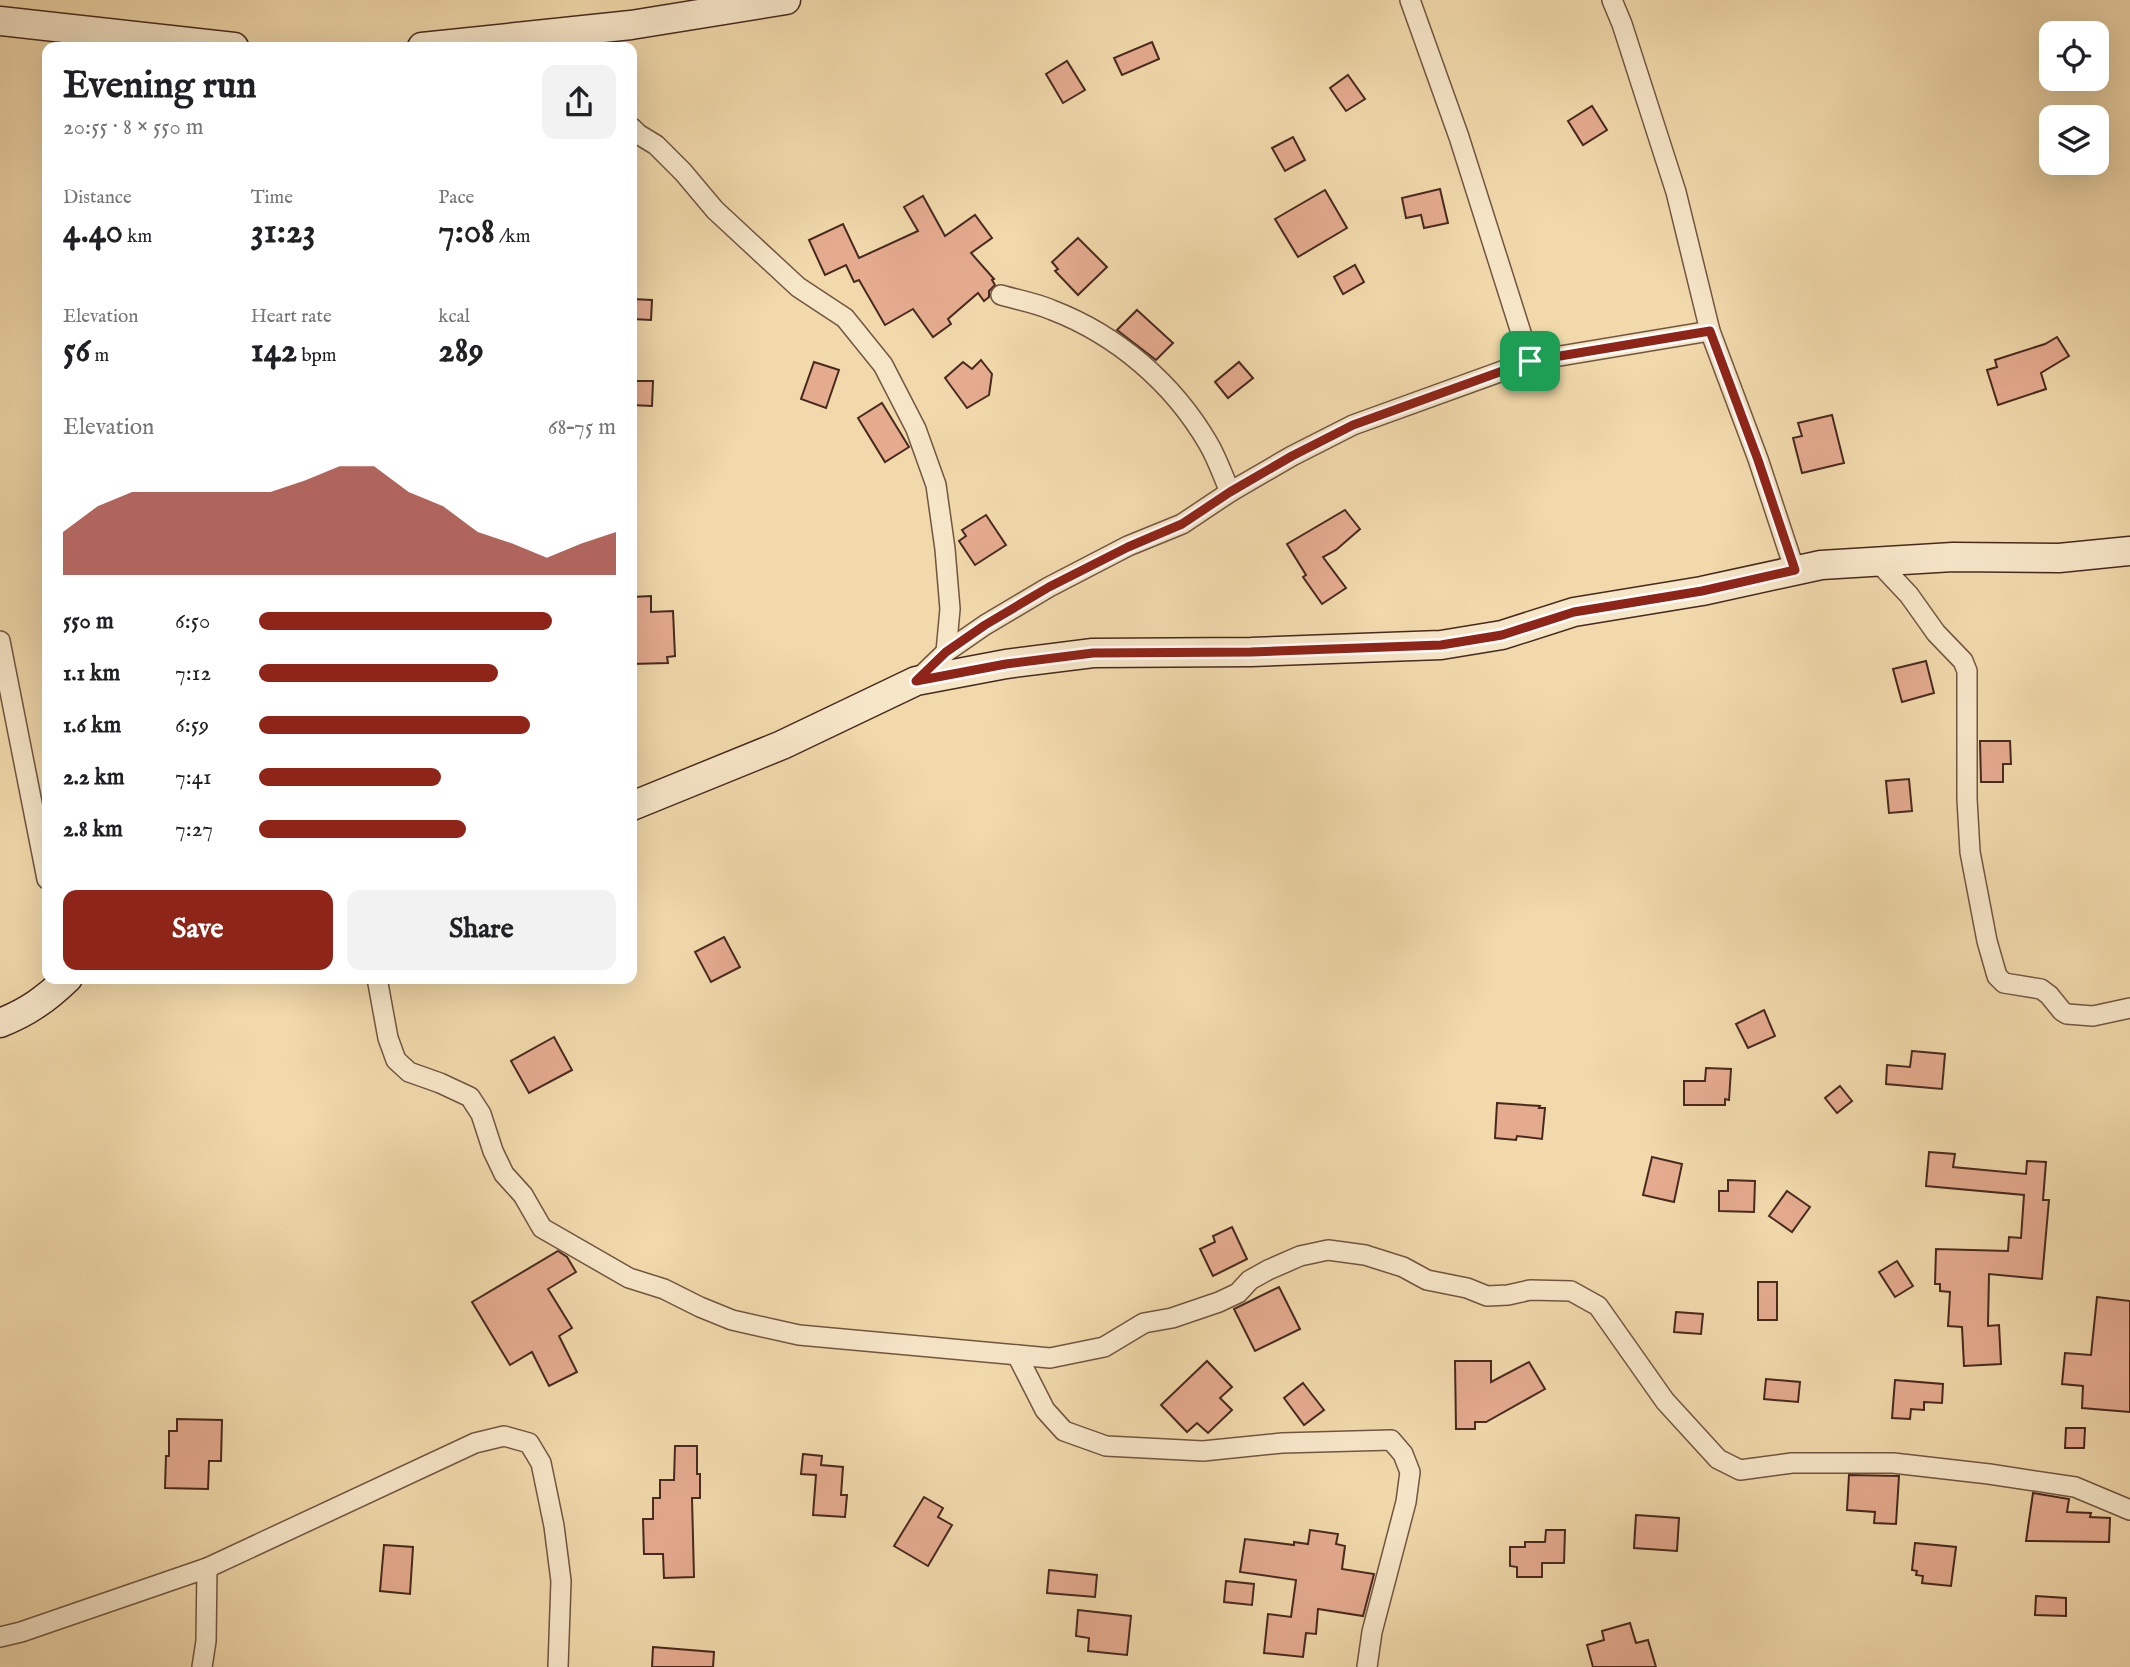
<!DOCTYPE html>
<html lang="en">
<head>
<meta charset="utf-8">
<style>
	:root { --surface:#fff; --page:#f2f2f2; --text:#202124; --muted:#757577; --accent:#8f2418 }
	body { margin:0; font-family:"IM FELL English",serif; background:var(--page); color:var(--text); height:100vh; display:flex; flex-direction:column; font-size:26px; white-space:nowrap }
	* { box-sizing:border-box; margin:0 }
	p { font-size:23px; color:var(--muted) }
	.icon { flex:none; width:38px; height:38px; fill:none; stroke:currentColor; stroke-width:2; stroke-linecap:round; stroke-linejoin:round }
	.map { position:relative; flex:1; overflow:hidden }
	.side { position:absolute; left:42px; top:42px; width:595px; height:942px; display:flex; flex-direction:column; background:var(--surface); border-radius:14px; box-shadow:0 7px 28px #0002 }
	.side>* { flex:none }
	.buttons { position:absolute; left:2039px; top:21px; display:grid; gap:14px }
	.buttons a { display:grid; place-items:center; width:70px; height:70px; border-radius:14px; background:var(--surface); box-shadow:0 7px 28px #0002; font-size:35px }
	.pin { position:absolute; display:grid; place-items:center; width:60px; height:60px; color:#fff; margin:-30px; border-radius:14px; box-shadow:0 4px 10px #0006 }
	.round { display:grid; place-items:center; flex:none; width:74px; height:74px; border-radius:14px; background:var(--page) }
	.head { display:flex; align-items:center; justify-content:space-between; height:119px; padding:0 21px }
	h1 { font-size:38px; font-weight:700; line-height:52px }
	.stats { display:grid; grid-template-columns:repeat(3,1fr); gap:10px; height:119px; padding:7px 21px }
	.stats div { display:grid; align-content:center }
	.stats b { font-size:35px; font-weight:700 }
	.stats small { font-size:19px; font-weight:400 }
	.stats p { font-size:19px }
	.chart { height:196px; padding:14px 21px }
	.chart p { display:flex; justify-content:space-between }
	.chart svg { width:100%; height:126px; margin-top:7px; fill:var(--accent); opacity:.7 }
	.button { display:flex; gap:14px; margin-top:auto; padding:14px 21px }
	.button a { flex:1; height:80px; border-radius:14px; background:var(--accent); color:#fff; font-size:28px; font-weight:700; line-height:80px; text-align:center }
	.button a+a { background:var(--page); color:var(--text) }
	ul { padding:0 21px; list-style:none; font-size:23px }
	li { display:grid; grid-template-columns:112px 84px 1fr; align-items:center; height:52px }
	li i { height:18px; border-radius:9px; background:var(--accent) }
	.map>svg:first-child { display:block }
	.building { fill:#e5ab8f; stroke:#48291e; stroke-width:2 }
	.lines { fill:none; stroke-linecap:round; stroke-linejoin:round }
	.street-casing { stroke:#725541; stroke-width:22 }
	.secondary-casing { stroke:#48291e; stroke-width:31 }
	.street { stroke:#f6e6c8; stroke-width:19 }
	.secondary { stroke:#f6e6c8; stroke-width:28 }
	.route-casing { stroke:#fff; stroke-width:14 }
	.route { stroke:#8f2418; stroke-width:9 }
</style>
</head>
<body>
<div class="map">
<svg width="2130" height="1667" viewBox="0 0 2130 1667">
	<rect width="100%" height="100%" fill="#f1d9ab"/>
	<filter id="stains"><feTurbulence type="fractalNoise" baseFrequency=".00286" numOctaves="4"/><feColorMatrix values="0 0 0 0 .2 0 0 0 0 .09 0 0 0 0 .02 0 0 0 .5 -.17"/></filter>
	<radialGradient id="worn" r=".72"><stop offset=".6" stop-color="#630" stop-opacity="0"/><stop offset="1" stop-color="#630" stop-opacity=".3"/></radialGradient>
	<g class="building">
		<path d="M1152,42l7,17 -37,16 -8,-17z"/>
		<path d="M1067,61l18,29 -22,13 -17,-29z"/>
		<path d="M1348,75l17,24 -19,12 -16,-23z"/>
		<path d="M1592,106l15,24 -24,15 -15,-24z"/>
		<path d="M1293,137l12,23 -20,11 -13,-23z"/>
		<path d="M1440,189l8,34 -24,5 -3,-13 -15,3 -4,-20z"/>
		<path d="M1325,190l22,38 -49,29 -23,-38z"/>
		<path d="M923,196l22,40 30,-21 17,23 -21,15 23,26 -2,1 3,5 -6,6v6l-5,4 -6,-8 -30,26 3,5 -18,13 -20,-28 -28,16 -26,-45 -5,2 -8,-17 -21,10 -16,-35 34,-16 16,34 59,-27 -14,-24z"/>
		<path d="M1078,238l29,29 -29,28 -23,-24 3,-2 -6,-7z"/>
		<path d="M1355,265l9,17 -21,12 -9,-17z"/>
		<path d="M632,299l20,1 -1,20 -19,-1z"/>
		<path d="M1137,310l36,33 -17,17 -39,-30z"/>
		<path d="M2057,337l12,19 -28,17 5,16 -48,16 -11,-35 10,-3 -2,-7 50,-16z"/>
		<path d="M981,360l11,14 -3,21 -22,13 -22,-30 18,-16 9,7z"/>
		<path d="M814,362l25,8 -13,38 -25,-9z"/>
		<path d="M1239,362l14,16 -25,20 -13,-16z"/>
		<path d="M632,381h21l-1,25 -20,-1z"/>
		<path d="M882,403l27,44 -24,15 -27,-44z"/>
		<path d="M1832,415l12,48 -42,10 -9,-35 9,-2 -4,-13z"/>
		<path d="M1345,510l15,19 -24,21 -13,7 23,31 -24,16 -19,-27 3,-2 -19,-31z"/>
		<path d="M986,515l20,30 -31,20 -16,-24 7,-5 -4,-6z"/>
		<path d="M651,596v16l22,-1 2,45 -8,1 1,6 -36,1v-67z"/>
		<path d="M1926,661l8,32 -32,9 -9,-33z"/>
		<path d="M1980,741h30l1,23h-8v18h-22z"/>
		<path d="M1909,779l3,32 -23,2 -3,-32z"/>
		<path d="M724,937l16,30 -29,15 -16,-30z"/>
		<path d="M1764,1010l11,26 -27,12 -12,-24z"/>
		<path d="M554,1037l18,33 -43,23 -18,-32z"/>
		<path d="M1912,1051l33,3 -3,35 -56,-5 1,-19 23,2z"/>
		<path d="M1706,1068l25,1 -2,31 -4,-1v6h-41v-24h21z"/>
		<path d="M1840,1086l12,15 -15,12 -12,-15z"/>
		<path d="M1497,1103l43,3 -1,2h6l-3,31 -25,-3 -1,4 -21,-2z"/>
		<path d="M1929,1152l26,2 -2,13 73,7 1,-13 19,1 -3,38h6l-7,79 -53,-5 -1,52 11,-1 2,39 -37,2 -2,-39 -14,-1 2,-34 -10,-1v-7h-5l1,-35 72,2 1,-14 12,1 3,-43 -98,-9z"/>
		<path d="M1652,1157l30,7 -8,38 -31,-7z"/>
		<path d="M1728,1180l27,1 -1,31 -35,-1v-20h9z"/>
		<path d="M1787,1191l23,16 -18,25 -23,-16z"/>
		<path d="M1232,1227l15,32 -34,17 -13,-27 15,-7 -2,-6z"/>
		<path d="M558,1251l9,6 9,15 -28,17 24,39 -13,8 18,36 -28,14 -17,-34 -22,13 -38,-63z"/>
		<path d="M1897,1261l16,25 -18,11 -16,-25z"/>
		<rect x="1758" y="1282" width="19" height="38"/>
		<path d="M1279,1287l21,42 -45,22 -21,-42z"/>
		<path d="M2097,1297l33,4v111l-48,-4 1,-22 -21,-2 3,-31 26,2z"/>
		<path d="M1676,1312l27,2 -2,20 -27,-2z"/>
		<path d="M1207,1361l25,26 -12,11 12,12 -24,23 -11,-10 -10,9 -26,-27z"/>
		<path d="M1455,1361h36v21l38,-20 16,27 -59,33h-11v7h-19z"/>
		<path d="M1766,1379l34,3 -2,20 -34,-3z"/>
		<path d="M1895,1380l48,4 -1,19 -18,-1v8l-13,-1 -1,10 -18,-1z"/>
		<path d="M1303,1383l21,27 -20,15 -20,-27z"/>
		<path d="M177,1419l45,1 -1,41h-12l-1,28 -43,-1 1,-32h3v-25h8z"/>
		<path d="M2066,1428h19l-1,20h-19z"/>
		<path d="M675,1446h22v28h3v24h-8l2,79 -30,1 -1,-24h-19l-1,-35h10v-21h7v-18h14z"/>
		<path d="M803,1454l19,2 -1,9 22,2 -2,28h6l-2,22 -32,-2 3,-40 -15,-1z"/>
		<path d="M1849,1475l50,1 -3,48 -22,-1 1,-11 -28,-2z"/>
		<path d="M2033,1493l36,6 -2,13 24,1 -1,4 20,1 -1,24 -83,-1z"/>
		<path d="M924,1497l19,11 -5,9 14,8 -24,41 -34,-20z"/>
		<path d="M1636,1515l43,3 -2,33 -43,-3z"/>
		<path d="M1310,1530l28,4 -2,10 9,2 -3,23 32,5 -11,42 -45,-7 -2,25 -10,-1 -3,24 -39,-4 4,-39 23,3 5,-37 -56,-8 5,-33 49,6v-3l14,2z"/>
		<path d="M1546,1530h19l-1,33h-22v14h-25v-10l-7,-1v-19h15v-5h20z"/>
		<path d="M1915,1543l41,4 -5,39 -29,-3 1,-7 -7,-1 1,-4 -5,-1z"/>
		<path d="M384,1545l29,2 -3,47 -30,-3z"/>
		<path d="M1049,1570l48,5 -2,22 -48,-4z"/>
		<path d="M1226,1581l28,3 -2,21 -28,-3z"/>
		<path d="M2036,1596l30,2v18l-31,-1z"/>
		<path d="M1078,1610l53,6 -4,39 -39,-4 1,-13 -13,-2z"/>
		<path d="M1630,1623l6,20 12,-3 8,27h-63l-6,-22 17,-5 -2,-9z"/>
		<path d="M653,1647l61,5 -1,15h-61z"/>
	</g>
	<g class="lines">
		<g class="street-casing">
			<g id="street">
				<path d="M1410,0l49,137 71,224"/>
				<path d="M1612,0l10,24 54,168 34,139 48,128 37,112"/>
				<path d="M632,128l6,6 18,11 27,27 32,38 83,77 47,31 38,47 33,64 20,56 9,64 5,60 -4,43"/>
				<path d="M1001,295c17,5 35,8 51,15 65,25 121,73 156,133 9,15 15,33 22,49"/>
				<path d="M1877,561l32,34 27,38 27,28 4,10v128l3,53 17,89 10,35 7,7 37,6 8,6 13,16 5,3 26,2 37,-8"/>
				<path d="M0,641l47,238"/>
				<path d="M917,680l29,-28 39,-27 64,-38 79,-41 54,-22 48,-32 62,-36 61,-31 177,-64 180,-30"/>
				<path d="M377,978l11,60 8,22 13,12 31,11 30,14 11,17 12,37 11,23 19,21 19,33 87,50 35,11 36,18 32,13 67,15 251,23 54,-11 40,-24 28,-5 47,-16 19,-9 12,-13 18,-10 32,-14 28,-6 37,5 38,12 24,13 40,8 20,8 21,-1 22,-5 41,1 27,15 67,95 53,58 22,11 52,-7h101l96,11 86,13 55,23"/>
				<path d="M1017,1355l28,55 19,21 42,15 97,5 79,-8 109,-3 12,14 7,18 -4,30 -34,130 -5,35"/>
				<path d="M0,1637l21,-5 186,-64 268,-125 29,-7 25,7 12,20 13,63 7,55 -3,86"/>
				<path d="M202,1667l4,-26 1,-73"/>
			</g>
		</g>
		<g class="secondary-casing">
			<g id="secondary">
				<path d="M0,21l234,26"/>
				<path d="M422,47l209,-22 155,-25"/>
				<path d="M632,806l150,-61 134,-64 90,-17 87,-11 158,-1 190,-7 61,-10 72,-23 128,-21 119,-26 132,-8 106,1 71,-7"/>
				<path d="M0,1023c28,-11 46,-24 68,-45"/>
			</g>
		</g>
		<use href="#street" class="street"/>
		<use href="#secondary" class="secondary"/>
	</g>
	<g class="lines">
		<g class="route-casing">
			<path id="route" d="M1710,331l48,129 37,110 -93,21 -128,21 -72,23 -61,10 -190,7 -158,1 -87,11 -90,17 30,-29 39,-27 64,-38 79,-40 54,-23 48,-32 62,-36 61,-31 177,-64z"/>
		</g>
		<use href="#route" class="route"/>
	</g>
	<rect width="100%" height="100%" filter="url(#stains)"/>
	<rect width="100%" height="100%" fill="url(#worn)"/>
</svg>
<div class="buttons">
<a><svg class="icon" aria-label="locate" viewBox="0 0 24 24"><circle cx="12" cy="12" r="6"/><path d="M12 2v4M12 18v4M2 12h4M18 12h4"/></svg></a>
<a><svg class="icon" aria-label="layers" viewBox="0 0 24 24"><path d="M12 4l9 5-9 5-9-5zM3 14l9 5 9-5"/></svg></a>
</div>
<div class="pin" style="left:1530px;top:361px;background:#1e9e55"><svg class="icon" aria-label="arrive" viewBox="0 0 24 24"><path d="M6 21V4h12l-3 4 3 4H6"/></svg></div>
<section class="side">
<div class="head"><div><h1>Evening run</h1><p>20:55 · 8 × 550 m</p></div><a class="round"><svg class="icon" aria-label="share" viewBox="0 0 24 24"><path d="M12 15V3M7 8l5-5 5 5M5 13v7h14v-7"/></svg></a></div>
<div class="stats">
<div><p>Distance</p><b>4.40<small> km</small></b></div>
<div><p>Time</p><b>31:23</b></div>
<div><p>Pace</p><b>7:08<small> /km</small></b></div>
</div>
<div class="stats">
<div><p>Elevation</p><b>56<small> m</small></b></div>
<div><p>Heart rate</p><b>142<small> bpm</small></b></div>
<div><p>kcal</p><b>289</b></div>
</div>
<div class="chart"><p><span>Elevation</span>68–75 m</p>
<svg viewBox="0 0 160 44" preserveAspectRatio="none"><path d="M0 44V29L10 20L20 15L30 15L40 15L50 15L60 15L70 11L80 6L90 6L100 15L110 20L120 29L130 33L140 38L150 33L160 29V44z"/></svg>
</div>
<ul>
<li><b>550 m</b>6:50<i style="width:82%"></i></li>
<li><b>1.1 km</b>7:12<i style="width:67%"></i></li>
<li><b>1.6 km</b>6:59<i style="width:76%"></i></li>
<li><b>2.2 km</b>7:41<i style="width:51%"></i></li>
<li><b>2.8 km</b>7:27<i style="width:58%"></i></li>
</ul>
<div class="button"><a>Save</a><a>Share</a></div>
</section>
</div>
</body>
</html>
